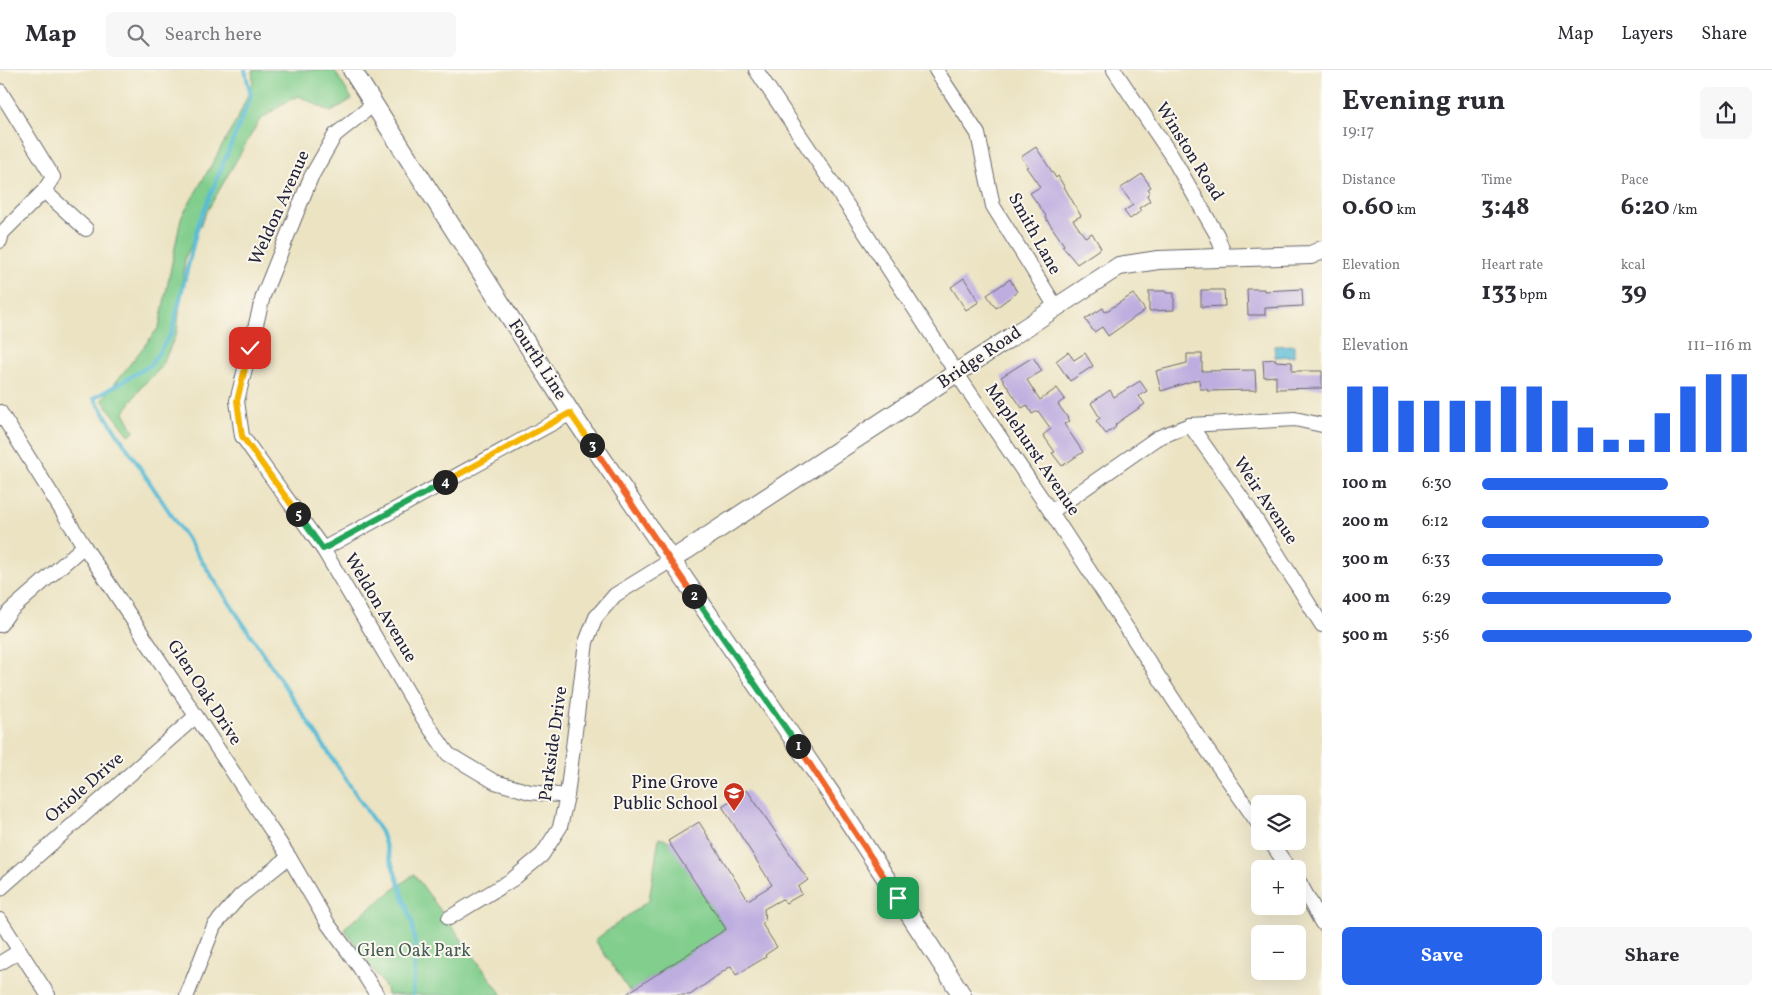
<!DOCTYPE html>
<html lang="en">
<head>
<meta charset="utf-8">
<style>
	:root { --surface:#fff; --page:#f7f7f7; --text:#2b2b33; --muted:#7c7c81; --line:#e1e1e2; --accent:#2563eb }
	body { margin:0; font-family:Vollkorn,serif; background:var(--page); color:var(--text); height:100vh; display:flex; flex-direction:column; font-size:19px; white-space:nowrap }
	* { box-sizing:border-box; margin:0 }
	p { font-size:16px; color:var(--muted) }
	.icon { flex:none; width:28px; height:28px; fill:none; stroke:currentColor; stroke-width:2; stroke-linecap:round; stroke-linejoin:round }
	.map { position:relative; flex:1; overflow:hidden }
	.details { display:flex; flex-direction:column; background:var(--surface); width:450px }
	.details>* { flex:none }
	.tools { position:absolute; left:1251px; top:725px; display:grid; gap:10px }
	.tools a { display:grid; place-items:center; width:55px; height:55px; border-radius:8px; background:var(--surface); box-shadow:0 5px 20px #0002; font-size:25px }
	.pin { position:absolute; display:grid; place-items:center; width:42px; height:42px; color:#fff; margin:-21px; border-radius:10px; box-shadow:0 2px 8px #0006 }
	.km { position:absolute; width:25px; height:25px; margin:-12px; border-radius:50%; background:#222; color:#fff; font-size:14px; line-height:25px; text-align:center }
	.round { display:grid; place-items:center; flex:none; width:52px; height:52px; border-radius:8px; background:var(--page) }
	.overview { display:flex; align-items:center; justify-content:space-between; height:85px; padding:0 20px }
	h1 { font-size:28px; font-weight:700; line-height:38px }
	.stats { display:grid; grid-template-columns:repeat(3,1fr); gap:8px; height:85px; padding:5px 20px }
	.stats div { display:grid; align-content:center }
	.stats b { font-size:25px; font-weight:700 }
	.stats small { font-size:14px; font-weight:400 }
	.stats p { font-size:14px }
	.chart { height:140px; padding:10px 20px }
	.chart p { display:flex; justify-content:space-between }
	.chart svg { width:100%; height:90px; margin-top:5px; stroke:var(--accent); stroke-width:6 }
	.primary-button { display:flex; gap:10px; margin-top:auto; padding:10px 20px }
	.primary-button a { flex:1; height:58px; border-radius:8px; background:var(--accent); color:#fff; font-size:20px; font-weight:700; line-height:58px; text-align:center }
	.primary-button a+a { background:var(--page); color:var(--text) }
	ul { padding:0 20px; list-style:none; font-size:16px }
	li { display:grid; grid-template-columns:80px 60px 1fr; align-items:center; height:38px }
	li i { height:12px; border-radius:6px; background:var(--accent) }
	header { display:flex; align-items:center; gap:30px; box-sizing:border-box; height:70px; padding:0 25px; background:var(--surface); border-bottom:1px solid var(--line) }
	header strong { font-size:24px }
	nav { display:flex; gap:28px; margin-inline-start:auto; font-size:18px }
	.search { width:350px; height:45px; background:var(--page); display:flex; align-items:center; gap:12px; box-sizing:border-box; padding:0 18px; border-radius:8px; color:var(--muted); font-size:19px }
	main { display:flex; flex:1; min-height:0 }
	.map>svg:first-child { display:block }
	.green { fill:#81ce8d; stroke:#527864 }
	.water { fill:#58bcd6; stroke:#3d6f88 }
	.lines { fill:none; stroke-linecap:round; stroke-linejoin:round }
	.stream { stroke:#58bcd6; stroke-width:4 }
	.building { fill:#beaee0 }
	.minor-casing { stroke:#68666a; stroke-width:16 }
	.tertiary-casing { stroke:#68666a; stroke-width:20 }
	.minor { stroke:#fff; stroke-width:14 }
	.tertiary { stroke:#fff; stroke-width:18 }
	.split-1-casing { stroke:#fff; stroke-width:10 }
	.split-2-casing { stroke:#fff; stroke-width:10 }
	.split-3-casing { stroke:#fff; stroke-width:10 }
	.split-4-casing { stroke:#fff; stroke-width:10 }
	.split-5-casing { stroke:#fff; stroke-width:10 }
	.split-6-casing { stroke:#fff; stroke-width:10 }
	.split-1 { stroke:#f0652b; stroke-width:6 }
	.split-2 { stroke:#22a559; stroke-width:6 }
	.split-3 { stroke:#f0652b; stroke-width:6 }
	.split-4 { stroke:#f5b400; stroke-width:6 }
	.split-5 { stroke:#22a559; stroke-width:6 }
	.split-6 { stroke:#f5b400; stroke-width:6 }
	.labels { text-anchor:middle; dominant-baseline:central; stroke-width:4; stroke-linejoin:round; paint-order:stroke }
	.street-label { font-size:18px; fill:#22223b; stroke:#fbf7ec }
	.poi-label { font-size:18px; fill:#22223b; stroke:#fbf7ec; text-anchor:end }
	.park-label { font-size:18px; fill:#435e58; stroke:#fbf7ec }
</style>
</head>
<body>
<header>
<strong>Map</strong>
<div class="search"><svg class="icon" aria-label="search" viewBox="0 0 24 24"><circle cx="10" cy="10" r="6"/><path d="M15 15l6 6"/></svg>Search here</div>
<nav><a>Map</a><a>Layers</a><a>Share</a></nav>
</header>
<main>
<div class="map">
<svg width="1322" height="925" viewBox="0 0 1322 925">
	<rect width="100%" height="100%" fill="#fbf7ec"/>
	<filter id="ink" filterUnits="userSpaceOnUse"><feTurbulence type="fractalNoise" baseFrequency=".02" numOctaves="2"/><feDisplacementMap in="SourceGraphic" scale="10" xChannelSelector="R" yChannelSelector="G"/><feConvolveMatrix kernelMatrix="1 2 1 2 8 2 1 2 1" color-interpolation-filters="sRGB"/></filter>
	<filter id="wash" filterUnits="userSpaceOnUse"><feTurbulence type="fractalNoise" baseFrequency=".0096" numOctaves="4" result="noise"/><feDisplacementMap in="SourceGraphic" scale="20" xChannelSelector="R" yChannelSelector="G"/><feGaussianBlur stdDeviation="1.12" result="paint"/><feColorMatrix in="noise" values="0 0 0 0 0 0 0 0 0 0 0 0 0 0 0 0 0 1.4 0 .05"/><feComposite in="paint" operator="in"/></filter>
	<g filter="url(#wash)">
		<rect width="100%" height="100%" fill="#ebe3c2"/>
		<g class="green">
			<path d="M252,0h82l18,29 -21,13 -32,-16 -17,8 -23,17 -53,92 -21,45 -8,74 -16,36 -19,18 -18,26 10,19 -5,4 -27,-35 57,-73 22,-109 57,-100 15,-36z"/>
			<path d="M659,768l10,3 57,88 -96,63 -35,-52 54,-40z"/>
			<path d="M414,804l88,121h-115l-1,-7 -42,-60z"/>
		</g>
		<path class="water" d="M1294,275v11l-19,1 -1,-11z"/>
		<g class="lines">
			<path class="stream" d="M245,0l6,26 -53,129 -26,107 -21,33 -57,33 287,434 31,90 4,29 -3,44"/>
		</g>
		<g id="blocks">
			<g class="building">
				<path d="M1036,77l20,31 2,-2 23,40 -8,4 12,17 7,-4 9,15 -24,16 -15,-18 2,-1 -19,-28 1,-1 -16,-23 10,-6 -14,-20 2,-1 -7,-9z"/>
				<path d="M1142,104l9,13 -3,2 2,3 -3,3 3,6 -11,7 2,3 -11,8 -6,-8 9,-6 -12,-17z"/>
				<path d="M964,208l15,24 -13,8 -15,-23z"/>
				<path d="M1010,209l7,13 -21,16 -9,-13z"/>
				<path d="M1247,219h17v2l38,-2 1,17 -38,2v7h-17z"/>
				<path d="M1201,220h23l1,16 -24,1z"/>
				<path d="M1149,221h17v2h8v17l-25,1z"/>
				<path d="M1133,224l12,16 -37,26 -6,-9 -8,5 -9,-13 18,-11 2,4z"/>
				<path d="M1068,282l6,8 11,-7 8,13 -23,15 -14,-20z"/>
				<path d="M1187,284h15v17l53,-1 1,20 -49,1v-2h-7l-1,-10 -38,12 -5,-20 31,-8z"/>
				<path d="M1033,287l9,14 -15,9 13,20 17,-12 8,11 -7,5 12,17 -6,3 19,28 -21,14 -10,-13 3,-1 -12,-17 8,-6 -13,-18 -6,3 -5,-9 -5,3 -21,-31z"/>
				<path d="M1276,289l-1,2 17,1v9h30v17l-46,1v-13l-12,1 -1,-17z"/>
				<path d="M1140,311l7,10 -8,5 6,8 -25,17 -5,4 1,2 -10,7 -10,-13 4,-3 -9,-15 19,-13 4,7z"/>
				<path d="M747,720l61,90 -10,7 4,7 -16,9 -4,-4 -18,10 1,12 -3,3 15,23 -12,8 1,2 -30,18 -5,-9 -41,29h-65l101,-66 -58,-88 31,-19 49,78 24,-15 -50,-79z"/>
			</g>
		</g>
	</g>
	<g filter="url(#ink)">
		<use href="#blocks" fill-opacity="0" stroke="#68666a" stroke-width="1"/>
		<g class="lines">
			<g class="minor-casing">
				<g id="minor">
					<path d="M756,0l95,141 106,163 94,138 143,219 66,95"/>
					<path d="M936,0l42,64 15,72 63,101"/>
					<path d="M1114,0l57,85 46,80 8,22"/>
					<path d="M0,21l53,86 -9,14 -42,42 -2,8"/>
					<path d="M374,34l-39,31 -24,42 -48,119 -26,105 5,35 81,113 100,169 25,36 47,28 35,10 37,4"/>
					<path d="M44,121l42,38"/>
					<path d="M0,342l84,134 205,311 39,67 32,44 17,27"/>
					<path d="M1190,355l58,82 74,118"/>
					<path d="M1051,442l106,-74 33,-13 105,-6 27,6"/>
					<path d="M323,479l248,-136"/>
					<path d="M0,555l10,-14 74,-65"/>
					<path d="M1270,771l19,28"/>
					<path d="M1298,810l24,43"/>
					<path d="M0,819l196,-173"/>
					<path d="M449,848l64,-39 29,-24 18,-28 7,-31 19,-154 10,-25 19,-22 55,-34"/>
					<path d="M0,850l48,75"/>
					<path d="M0,893l20,-12"/>
					<path d="M187,925l27,-69 26,-30 49,-39"/>
				</g>
			</g>
			<g class="tertiary-casing">
				<g id="tertiary">
					<path d="M352,0l219,343 258,378 133,204"/>
					<path d="M670,491l449,-295 39,-6 153,-5 11,-5"/>
				</g>
			</g>
			<use href="#minor" class="minor"/>
			<use href="#tertiary" class="tertiary"/>
		</g>
	</g>
	<g class="lines" filter="url(#ink)">
		<g class="split-1-casing">
			<path id="split-1" d="M798,676l100,152"/>
		</g>
		<g class="split-2-casing">
			<path id="split-2" d="M694,526l104,150"/>
		</g>
		<g class="split-3-casing">
			<path id="split-3" d="M592,375l102,151"/>
		</g>
		<g class="split-4-casing">
			<path id="split-4" d="M445,412l125,-69 22,32"/>
		</g>
		<g class="split-5-casing">
			<path id="split-5" d="M298,444l25,35 122,-67"/>
		</g>
		<g class="split-6-casing">
			<path id="split-6" d="M250,278l-13,53 5,35 56,78"/>
		</g>
		<use href="#split-1" class="split-1"/>
		<use href="#split-2" class="split-2"/>
		<use href="#split-3" class="split-3"/>
		<use href="#split-4" class="split-4"/>
		<use href="#split-5" class="split-5"/>
		<use href="#split-6" class="split-6"/>
	</g>
	<defs>
		<g id="school-pin" transform="scale(1.125)"><path d="M0 17L-7.5 6A9.5 9.5 0 1 1 7.5 6Z" fill="#c8321e" stroke="#fbf7ec"/><path d="M0-5L7-2L0 1L-7-2ZM-4 1L0 2.5L4 1V4Q0 6-4 4Z" fill="#fff"/></g>
	</defs>
	<g fill-rule="evenodd">
		<use href="#school-pin" x="734" y="723"/>
	</g>
	<g class="labels">
		<g class="street-label">
			<text transform="translate(1189 82) rotate(58)">Winston Road</text>
			<text transform="translate(280 138) rotate(-66)">Weldon Avenue</text>
			<text transform="translate(1034 164) rotate(61)">Smith Lane</text>
			<text transform="translate(980 288) rotate(-34)">Bridge Road</text>
			<text transform="translate(537 290) rotate(57)">Fourth Line</text>
			<text transform="translate(1032 380) rotate(56)">Maplehurst Avenue</text>
			<text transform="translate(1265 431) rotate(56)">Weir Avenue</text>
			<text transform="translate(380 538) rotate(59)">Weldon Avenue</text>
			<text transform="translate(204 623) rotate(57)">Glen Oak Drive</text>
			<text transform="translate(554 674) rotate(-82)">Parkside Drive</text>
			<text transform="translate(85 718) rotate(-41)">Oriole Drive</text>
		</g>
		<g class="poi-label">
			<text x="718" y="713">Pine Grove<tspan x="718" dy="21">Public School</tspan></text>
		</g>
		<g class="park-label">
			<text x="414" y="881">Glen Oak Park</text>
		</g>
	</g>
</svg>
<div class="tools">
<a><svg class="icon" aria-label="layers" viewBox="0 0 24 24"><path d="M12 4l9 5-9 5-9-5zM3 14l9 5 9-5"/></svg></a>
<a>+</a>
<a>−</a>
</div>
<div class="pin" style="left:898px;top:828px;background:#1e9e55"><svg class="icon" aria-label="arrive" viewBox="0 0 24 24"><path d="M6 21V4h12l-3 4 3 4H6"/></svg></div>
<div class="pin" style="left:250px;top:278px;background:#d93025"><svg class="icon" aria-label="check" viewBox="0 0 24 24"><path d="M5 12l5 5 9-10"/></svg></div>
<b class="km" style="left:798px;top:676px">1</b>
<b class="km" style="left:694px;top:526px">2</b>
<b class="km" style="left:592px;top:375px">3</b>
<b class="km" style="left:445px;top:412px">4</b>
<b class="km" style="left:298px;top:444px">5</b>
</div>
<section class="details">
<div class="overview"><div><h1>Evening run</h1><p>19:17</p></div><a class="round"><svg class="icon" aria-label="share" viewBox="0 0 24 24"><path d="M12 15V3M7 8l5-5 5 5M5 13v7h14v-7"/></svg></a></div>
<div class="stats">
<div><p>Distance</p><b>0.60<small> km</small></b></div>
<div><p>Time</p><b>3:48</b></div>
<div><p>Pace</p><b>6:20<small> /km</small></b></div>
</div>
<div class="stats">
<div><p>Elevation</p><b>6<small> m</small></b></div>
<div><p>Heart rate</p><b>133<small> bpm</small></b></div>
<div><p>kcal</p><b>39</b></div>
</div>
<div class="chart"><p><span>Elevation</span>111–116 m</p>
<svg viewBox="0 0 160 44" preserveAspectRatio="none"><path d="M5 44V12M15 44V12M25 44V19M35 44V19M45 44V19M55 44V19M65 44V12M75 44V12M85 44V19M95 44V32M105 44V38M115 44V38M125 44V25M135 44V12M145 44V6M155 44V6"/></svg>
</div>
<ul>
<li><b>100 m</b>6:30<i style="width:69%"></i></li>
<li><b>200 m</b>6:12<i style="width:84%"></i></li>
<li><b>300 m</b>6:33<i style="width:67%"></i></li>
<li><b>400 m</b>6:29<i style="width:70%"></i></li>
<li><b>500 m</b>5:56<i style="width:100%"></i></li>
</ul>
<div class="primary-button"><a>Save</a><a>Share</a></div>
</section>
</main>
</body>
</html>
